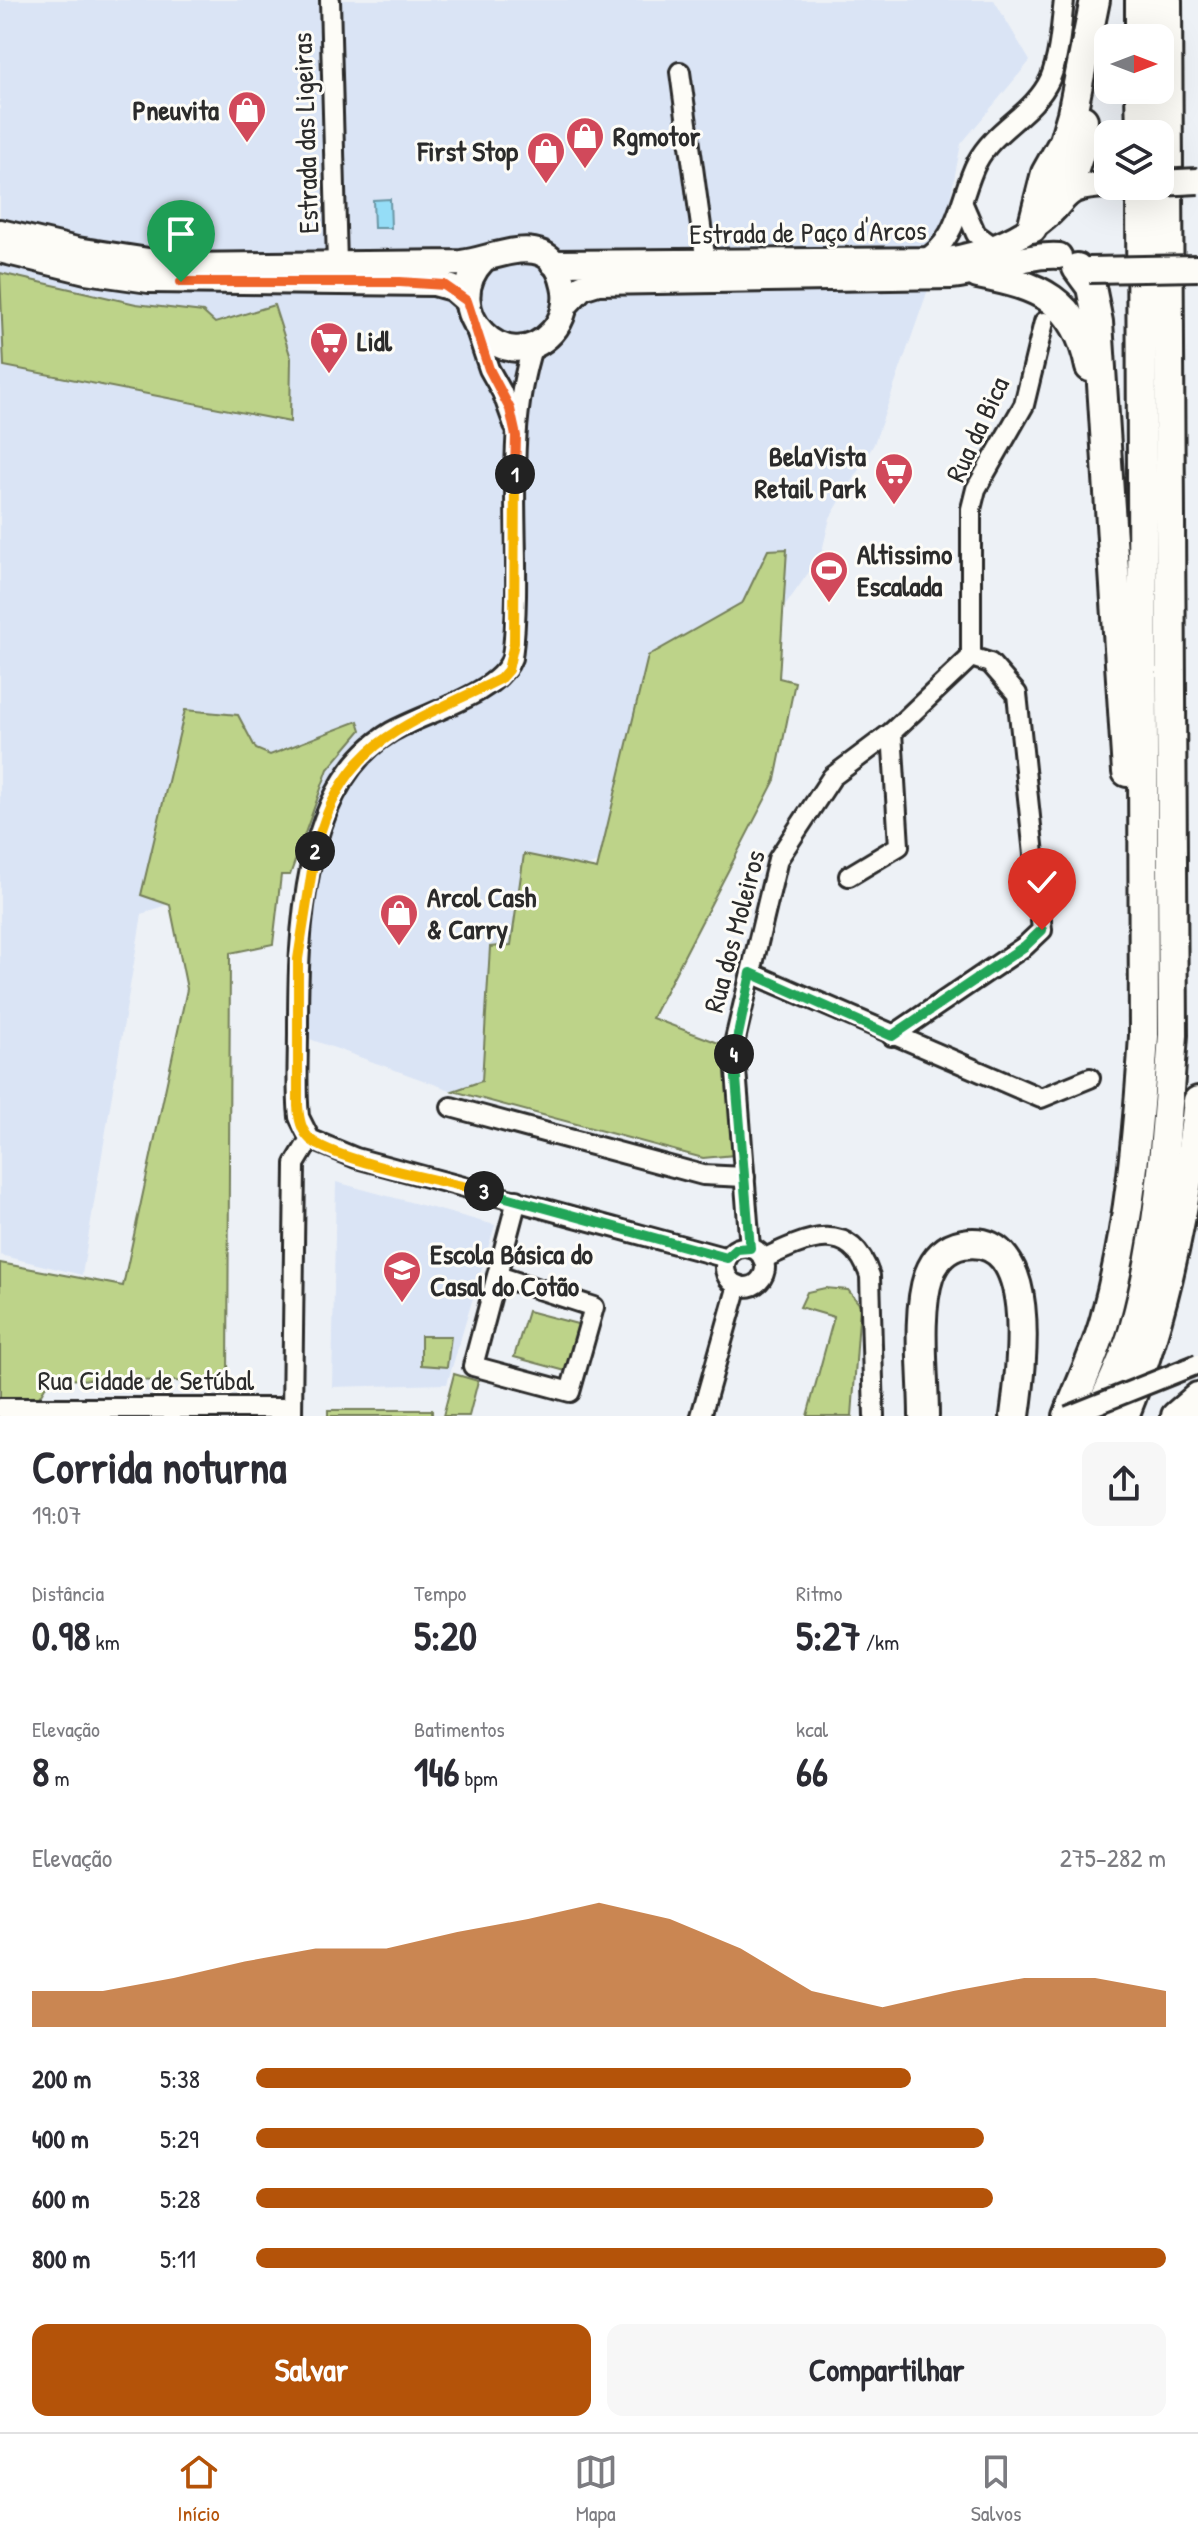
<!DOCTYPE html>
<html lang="pt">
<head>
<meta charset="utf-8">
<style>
	:root { --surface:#fff; --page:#f7f7f7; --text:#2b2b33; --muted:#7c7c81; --line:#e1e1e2; --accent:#b45309 }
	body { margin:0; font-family:"Patrick Hand",sans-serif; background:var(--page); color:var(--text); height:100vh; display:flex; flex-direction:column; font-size:30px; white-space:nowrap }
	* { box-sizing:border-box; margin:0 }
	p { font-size:26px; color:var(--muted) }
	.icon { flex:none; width:44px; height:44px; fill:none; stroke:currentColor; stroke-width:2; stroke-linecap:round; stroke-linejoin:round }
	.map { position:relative; height:1416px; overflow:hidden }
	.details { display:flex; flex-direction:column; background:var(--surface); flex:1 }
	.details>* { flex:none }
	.needle { width:52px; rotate:90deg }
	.fabs { position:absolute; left:1094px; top:24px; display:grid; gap:16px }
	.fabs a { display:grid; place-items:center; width:80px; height:80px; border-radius:16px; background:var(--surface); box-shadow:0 8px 32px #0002; font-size:40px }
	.pin { position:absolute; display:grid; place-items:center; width:68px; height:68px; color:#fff; margin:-82px -34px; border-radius:50% 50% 50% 0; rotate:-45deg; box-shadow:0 0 8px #0007 }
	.pin .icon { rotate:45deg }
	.km { position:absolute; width:40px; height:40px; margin:-20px; border-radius:50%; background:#222; color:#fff; font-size:22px; line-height:40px; text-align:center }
	.round { display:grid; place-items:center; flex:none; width:84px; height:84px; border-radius:16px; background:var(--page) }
	.overview { display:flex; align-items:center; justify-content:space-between; height:136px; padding:0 32px }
	h1 { font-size:44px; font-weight:700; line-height:60px }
	.stats { display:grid; grid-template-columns:repeat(3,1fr); gap:12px; height:136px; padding:8px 32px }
	.stats div { display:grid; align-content:center }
	.stats b { font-size:40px; font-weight:700 }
	.stats small { font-size:22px; font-weight:400 }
	.stats p { font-size:22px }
	.chart { height:224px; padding:16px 32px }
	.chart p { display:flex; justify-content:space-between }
	.chart svg { width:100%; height:144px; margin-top:8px; fill:var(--accent); opacity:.7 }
	.primary-button { display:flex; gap:16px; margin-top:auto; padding:16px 32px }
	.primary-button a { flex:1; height:92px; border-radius:16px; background:var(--accent); color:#fff; font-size:32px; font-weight:700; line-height:92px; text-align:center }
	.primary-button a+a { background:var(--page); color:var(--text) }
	ul { padding:0 32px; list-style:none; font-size:26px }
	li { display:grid; grid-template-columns:128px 96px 1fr; align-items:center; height:60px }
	li i { height:20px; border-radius:10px; background:var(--accent) }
	.tabs { display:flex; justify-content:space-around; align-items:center; height:112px; border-top:2px solid var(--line); background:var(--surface); font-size:22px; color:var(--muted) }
	.tabs a { display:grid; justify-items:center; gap:4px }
	.tabs .on { color:var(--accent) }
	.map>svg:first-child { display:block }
	.built { fill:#dae4f5 }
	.green { fill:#bdd389; stroke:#747f5a; stroke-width:2 }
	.water { fill:#95ddf7; stroke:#6b96a5; stroke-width:2 }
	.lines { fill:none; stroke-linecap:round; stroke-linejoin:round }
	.minor-casing { stroke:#2b2b2b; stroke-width:24 }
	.major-casing { stroke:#2b2b2b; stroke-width:30 }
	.highway-casing { stroke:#2b2b2b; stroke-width:34 }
	.minor { stroke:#fdfcf7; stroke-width:18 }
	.major { stroke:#fdfcf7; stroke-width:24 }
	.highway { stroke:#fdfcf7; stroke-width:28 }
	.minor-bridge-casing { stroke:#2b2b2b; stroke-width:24; stroke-linecap:butt }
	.major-bridge-casing { stroke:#2b2b2b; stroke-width:30; stroke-linecap:butt }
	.minor-bridge { stroke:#fdfcf7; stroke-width:18 }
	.major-bridge { stroke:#fdfcf7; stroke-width:24 }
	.split-1-casing { stroke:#fff; stroke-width:16 }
	.split-2-casing { stroke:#fff; stroke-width:16 }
	.split-3-casing { stroke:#fff; stroke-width:16 }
	.split-4-casing { stroke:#fff; stroke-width:16 }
	.split-5-casing { stroke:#fff; stroke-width:16 }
	.split-1 { stroke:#f0652b; stroke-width:10 }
	.split-2 { stroke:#f5b400; stroke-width:10 }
	.split-3 { stroke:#f5b400; stroke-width:10 }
	.split-4 { stroke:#22a559; stroke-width:10 }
	.split-5 { stroke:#22a559; stroke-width:10 }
	.labels { text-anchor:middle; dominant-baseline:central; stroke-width:6; stroke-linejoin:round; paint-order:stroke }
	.poi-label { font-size:28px; font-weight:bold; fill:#2b2b2b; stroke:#fdfcf7; text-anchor:start }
	.street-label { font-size:28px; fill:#2b2b2b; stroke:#fdfcf7 }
</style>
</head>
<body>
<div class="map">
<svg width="1198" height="1416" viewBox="0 0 1198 1416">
	<rect width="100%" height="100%" fill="#edf1f6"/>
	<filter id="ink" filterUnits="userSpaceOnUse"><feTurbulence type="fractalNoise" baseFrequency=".0125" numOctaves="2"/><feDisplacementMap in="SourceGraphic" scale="16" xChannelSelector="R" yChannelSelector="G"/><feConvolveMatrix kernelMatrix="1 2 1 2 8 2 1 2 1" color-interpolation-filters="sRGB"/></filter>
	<g filter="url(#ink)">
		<g class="built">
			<path d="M0,0h994l36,61 -69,83 -23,117 -64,183 -44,74 -9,37 -109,154 -62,133 -121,46 -9,-7 -9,64 -21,3 -8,133 -29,10 -146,-53 6,-157 11,-36 -182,69 -60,361 -82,-20z"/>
			<path d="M336,1182l159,43 -48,159 -115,3z"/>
		</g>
		<g class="green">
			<path d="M0,273l136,31 67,8 12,11 59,-18 17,53 -1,64 -286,-56z"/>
			<path d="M787,549l-8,129 16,4 -20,98 -123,238 72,27 10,110 -31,3 -250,-67 29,-10 8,-134 21,-2 13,-91 73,15 51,-213 95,-54 25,-52z"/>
			<path d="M185,710l53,5 18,34 14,6 88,-34 3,9 -33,39 -38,106h-9l-8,69 -43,9 -2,429 -178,-3 -15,25 -35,-3v-138l123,23 64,-297 -17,-84 -29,-10z"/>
			<path d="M825,1288l23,2 12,15 -8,111h-45l27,-99 -34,-10 7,-15z"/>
			<path d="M528,1311l57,15 -12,47 -59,-16z"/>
			<path d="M421,1336h30l-4,31 -26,-2z"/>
			<path d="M454,1374l24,7 -9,35h-26z"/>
			<rect x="328" y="1410" width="104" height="6"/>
		</g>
		<path class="water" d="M390,199l1,29h-17l-1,-28z"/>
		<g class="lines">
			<g class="minor-casing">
				<g id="minor">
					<path d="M330,0l7,264"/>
					<path d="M680,72l26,191"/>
					<path d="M963,204l13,30 18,13"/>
					<path d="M921,261c38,-18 39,-67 56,-99 18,-34 57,-48 73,-83 10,-24 11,-53 14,-79"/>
					<path d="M475,327l14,42 13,23 12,33"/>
					<path d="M533,345c-33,101 -8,209 -21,313 -13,36 -88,55 -121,74 -91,54 -93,206 -93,300 0,28 -2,57 1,85l11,22 46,19 371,100"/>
					<path d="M971,657v-148l5,-20 48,-84 20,-83"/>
					<path d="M849,876l50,-30 -7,-114"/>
					<path d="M751,973l290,125 49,-20"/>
					<path d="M892,1036l133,-90 17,-16 -25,-236 -27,-31 -19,-6"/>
					<path d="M451,1107l252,68 42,2"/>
					<circle cx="745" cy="1267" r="20"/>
					<path d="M750,1248l-16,-204 44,-185 54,-82 60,-45 79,-75"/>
					<path d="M763,1259c42,-20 87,-42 107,17l4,140"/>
					<path d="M498,1276l96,31 -24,85 -97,-26 44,-166"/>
					<path d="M0,1408h291"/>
					<path d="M292,1416l3,-252 15,-25"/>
					<path d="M701,1416l37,-131"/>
				</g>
			</g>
			<g class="major-casing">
				<g id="major">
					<path d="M0,232l77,18 104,16 280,-3c34,-3 90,-38 103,23 4,16 -1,34 -12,46 -46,50 -116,-23 -69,-72"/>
					<path d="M0,250l86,21 63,9 285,3 18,5 15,13"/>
					<path d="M553,263l395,-3c32,-5 66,-18 92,-38 33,-25 17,-35 68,-37"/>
					<path d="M565,305l17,-18 16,-5 353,-6c38,-3 69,-22 108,-20"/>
				</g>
			</g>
			<g class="highway-casing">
				<g id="highway">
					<path d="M1140,0v38"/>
					<path d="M1140,90l1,44"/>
					<path d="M1066,193l14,-42 3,-31"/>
					<path d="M1032,228l14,-55 18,-32 8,-27 23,-114"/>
					<path d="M1077,268l14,19 7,35 29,450"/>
					<path d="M978,274c61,12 98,25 112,93"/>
					<path d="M924,1416c0,-41 -8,-103 5,-141 6,-16 17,-28 34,-31 78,-13 58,127 52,172"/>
					<path d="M1068,1416c12,-32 28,-64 37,-97 25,-93 33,-188 39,-283l-3,-850"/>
					<path d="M1098,1416c12,-30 29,-60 37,-91 26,-94 31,-194 38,-290l-6,-1035"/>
					<path d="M1124,1416c41,-100 62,-208 74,-315"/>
					<path d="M1176,1416l22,-19"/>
				</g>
			</g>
			<use href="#minor" class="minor"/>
			<use href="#major" class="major"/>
			<use href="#highway" class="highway"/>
			<g class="minor-bridge-casing">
				<path id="minor-bridge" d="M1068,1416l130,-52"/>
			</g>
			<g class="major-bridge-casing">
				<g id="major-bridge">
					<path d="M1160,183l38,-2"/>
					<path d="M1089,270l109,-2"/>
				</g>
			</g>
			<use href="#minor-bridge" class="minor-bridge"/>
			<use href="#major-bridge" class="major-bridge"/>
		</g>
	</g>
	<g class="lines" filter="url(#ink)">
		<g class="split-1-casing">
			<path id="split-1" d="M181,282h219l44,3 23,16 22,68 21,40 6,27 -1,38"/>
		</g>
		<g class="split-2-casing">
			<path id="split-2" d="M315,851c29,-114 91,-124 185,-172l8,-9 6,-27 1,-169"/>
		</g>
		<g class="split-3-casing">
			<path id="split-3" d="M315,851l-17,108v147c1,13 3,25 13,34 27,21 135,42 173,51"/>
		</g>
		<g class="split-4-casing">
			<path id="split-4" d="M484,1191l243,67 10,-9 13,-1 -16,-194"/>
		</g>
		<g class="split-5-casing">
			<path id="split-5" d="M734,1054l17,-81 141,63 133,-90 17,-16"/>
		</g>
		<use href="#split-1" class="split-1"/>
		<use href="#split-2" class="split-2"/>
		<use href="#split-3" class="split-3"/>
		<use href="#split-4" class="split-4"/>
		<use href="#split-5" class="split-5"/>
	</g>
	<defs>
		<g id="shop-pin" transform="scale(2)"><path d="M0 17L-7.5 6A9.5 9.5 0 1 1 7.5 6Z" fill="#d1495b" stroke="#fdfcf7"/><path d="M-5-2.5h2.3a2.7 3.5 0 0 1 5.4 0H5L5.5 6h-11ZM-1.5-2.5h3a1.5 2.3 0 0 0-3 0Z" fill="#fff"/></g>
		<g id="supermarket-pin" transform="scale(2)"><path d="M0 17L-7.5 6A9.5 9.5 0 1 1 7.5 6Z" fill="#d1495b" stroke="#fdfcf7"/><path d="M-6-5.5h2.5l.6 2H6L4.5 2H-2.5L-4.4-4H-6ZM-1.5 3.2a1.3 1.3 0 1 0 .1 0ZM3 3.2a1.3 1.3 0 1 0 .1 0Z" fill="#fff"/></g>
		<g id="stadium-pin" transform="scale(2)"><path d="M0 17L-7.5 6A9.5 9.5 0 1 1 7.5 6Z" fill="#d1495b" stroke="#fdfcf7"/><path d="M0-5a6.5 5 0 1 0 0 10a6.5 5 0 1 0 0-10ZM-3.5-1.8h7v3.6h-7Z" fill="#fff"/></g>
		<g id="school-pin" transform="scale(2)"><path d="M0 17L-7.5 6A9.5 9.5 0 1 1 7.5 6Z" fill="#d1495b" stroke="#fdfcf7"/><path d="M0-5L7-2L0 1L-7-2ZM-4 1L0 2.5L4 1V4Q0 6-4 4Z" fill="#fff"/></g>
	</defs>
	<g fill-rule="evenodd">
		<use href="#shop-pin" x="247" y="110"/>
		<use href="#shop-pin" x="585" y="136"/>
		<use href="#shop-pin" x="546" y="151"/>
		<use href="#supermarket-pin" x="329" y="341"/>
		<use href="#supermarket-pin" x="894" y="472"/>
		<use href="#stadium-pin" x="829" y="570"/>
		<use href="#shop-pin" x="399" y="913"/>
		<use href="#school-pin" x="402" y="1270"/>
	</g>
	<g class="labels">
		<g class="poi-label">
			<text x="219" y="110" text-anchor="end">Pneuvita</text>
			<text x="613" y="136">Rgmotor</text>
			<text x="518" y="151" text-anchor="end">First Stop</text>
			<text x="357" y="341">Lidl</text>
			<text x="866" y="456" text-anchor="end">BelaVista<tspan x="866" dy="32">Retail Park</tspan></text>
			<text x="857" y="554">Altissimo<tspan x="857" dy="32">Escalada</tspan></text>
			<text x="427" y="897">Arcol Cash<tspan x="427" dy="32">&amp; Carry</tspan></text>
			<text x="430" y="1254">Escola Básica do<tspan x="430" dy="32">Casal do Cotão</tspan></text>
		</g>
		<g class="street-label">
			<text transform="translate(305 133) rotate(-92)">Estrada das Ligeiras</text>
			<text transform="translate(808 232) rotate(-1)">Estrada de Paço d'Arcos</text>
			<text transform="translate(977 429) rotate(-65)">Rua da Bica</text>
			<text transform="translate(734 931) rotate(-75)">Rua dos Moleiros</text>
			<text x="146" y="1380">Rua Cidade de Setúbal</text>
		</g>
	</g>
</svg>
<div class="fabs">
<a><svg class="needle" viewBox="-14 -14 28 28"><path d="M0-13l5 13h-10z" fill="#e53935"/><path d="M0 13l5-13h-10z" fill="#7c7c81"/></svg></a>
<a><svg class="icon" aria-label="layers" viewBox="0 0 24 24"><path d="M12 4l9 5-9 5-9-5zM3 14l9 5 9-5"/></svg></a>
</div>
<div class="pin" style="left:181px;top:282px;background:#1e9e55"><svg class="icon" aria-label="arrive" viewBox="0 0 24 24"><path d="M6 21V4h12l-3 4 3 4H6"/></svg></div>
<div class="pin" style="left:1042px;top:930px;background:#d93025"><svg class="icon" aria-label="check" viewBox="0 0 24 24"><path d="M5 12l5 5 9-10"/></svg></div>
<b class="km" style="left:515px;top:474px">1</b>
<b class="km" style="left:315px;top:851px">2</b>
<b class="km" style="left:484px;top:1191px">3</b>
<b class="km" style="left:734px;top:1054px">4</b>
</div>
<section class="details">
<div class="overview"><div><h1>Corrida noturna</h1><p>19:07</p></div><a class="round"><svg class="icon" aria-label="share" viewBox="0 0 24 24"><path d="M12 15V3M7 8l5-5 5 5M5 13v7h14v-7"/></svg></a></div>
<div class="stats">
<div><p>Distância</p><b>0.98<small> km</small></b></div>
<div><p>Tempo</p><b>5:20</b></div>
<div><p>Ritmo</p><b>5:27<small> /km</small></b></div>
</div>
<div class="stats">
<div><p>Elevação</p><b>8<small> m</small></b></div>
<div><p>Batimentos</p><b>146<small> bpm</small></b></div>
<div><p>kcal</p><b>66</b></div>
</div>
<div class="chart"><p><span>Elevação</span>275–282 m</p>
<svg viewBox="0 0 160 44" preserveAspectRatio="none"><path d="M0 44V33L10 33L20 29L30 24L40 20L50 20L60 15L70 11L80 6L90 11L100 20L110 33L120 38L130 33L140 29L150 29L160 33V44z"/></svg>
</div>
<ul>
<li><b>200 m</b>5:38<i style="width:72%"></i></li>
<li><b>400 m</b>5:29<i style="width:80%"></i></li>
<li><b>600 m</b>5:28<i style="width:81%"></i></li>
<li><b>800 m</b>5:11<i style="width:100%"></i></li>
</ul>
<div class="primary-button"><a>Salvar</a><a>Compartilhar</a></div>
</section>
<nav class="tabs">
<a class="on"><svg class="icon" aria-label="home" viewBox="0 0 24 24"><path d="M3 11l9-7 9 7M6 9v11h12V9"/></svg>Início</a>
<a><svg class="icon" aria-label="map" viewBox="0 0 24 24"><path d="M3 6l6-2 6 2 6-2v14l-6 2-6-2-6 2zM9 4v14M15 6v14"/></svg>Mapa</a>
<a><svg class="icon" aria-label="saved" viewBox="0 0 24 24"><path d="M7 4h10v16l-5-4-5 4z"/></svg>Salvos</a>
</nav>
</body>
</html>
